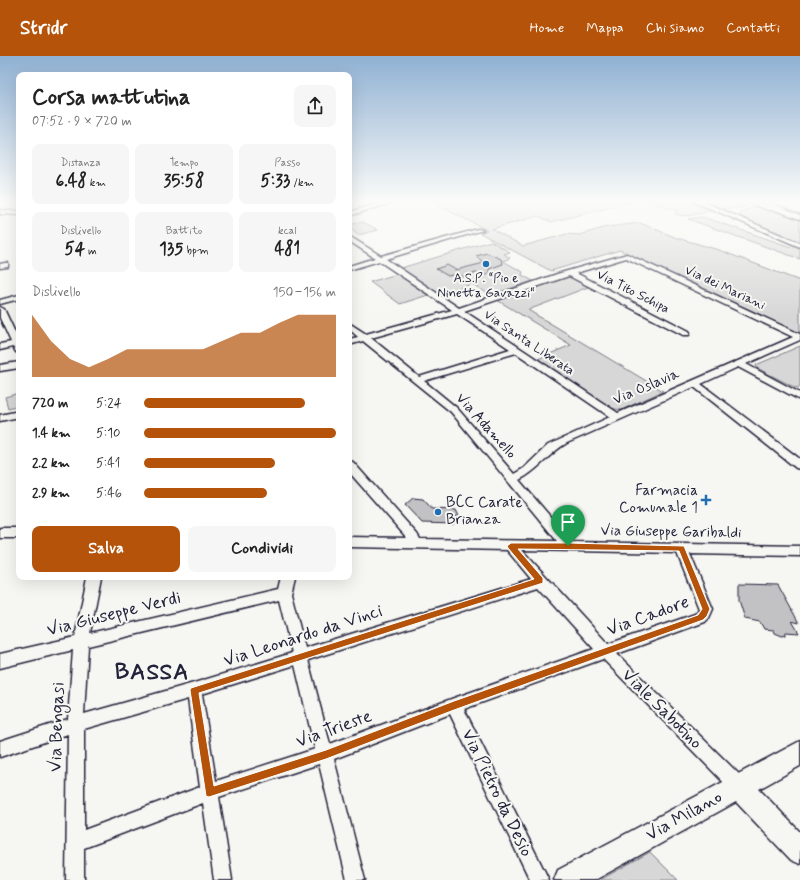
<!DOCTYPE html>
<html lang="it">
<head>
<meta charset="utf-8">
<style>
	:root { --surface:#fff; --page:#f6f6f6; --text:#222; --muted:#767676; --accent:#b45309 }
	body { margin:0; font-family:Mynerve,sans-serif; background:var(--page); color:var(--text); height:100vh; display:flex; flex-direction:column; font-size:15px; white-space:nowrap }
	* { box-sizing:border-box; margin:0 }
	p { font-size:13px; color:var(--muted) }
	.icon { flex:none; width:22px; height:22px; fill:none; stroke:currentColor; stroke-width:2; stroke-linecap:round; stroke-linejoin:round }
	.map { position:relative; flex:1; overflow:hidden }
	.panel { position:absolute; left:16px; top:16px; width:336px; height:508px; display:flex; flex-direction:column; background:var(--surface); border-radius:8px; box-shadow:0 4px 16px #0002 }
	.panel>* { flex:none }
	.pin { position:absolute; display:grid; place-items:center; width:34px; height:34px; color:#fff; margin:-41px -17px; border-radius:50% 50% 50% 0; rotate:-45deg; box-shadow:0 0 4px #0007 }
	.pin .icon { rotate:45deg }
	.round { display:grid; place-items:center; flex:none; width:42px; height:42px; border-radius:8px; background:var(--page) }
	.summary { display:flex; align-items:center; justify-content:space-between; height:68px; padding:0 16px }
	h1 { font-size:22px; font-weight:800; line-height:30px }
	.stats { display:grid; grid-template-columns:repeat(3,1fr); gap:6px; height:68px; padding:4px 16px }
	.stats div { display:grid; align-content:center; border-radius:8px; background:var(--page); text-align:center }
	.stats b { font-size:17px; font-weight:800 }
	.stats small { font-size:11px; font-weight:400 }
	.stats p { font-size:11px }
	.chart { height:112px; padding:8px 16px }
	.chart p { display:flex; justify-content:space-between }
	.chart svg { width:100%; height:72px; margin-top:4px; fill:var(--accent); opacity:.7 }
	.primary-button { display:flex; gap:8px; margin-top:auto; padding:8px 16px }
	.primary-button a { flex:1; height:46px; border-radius:8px; background:var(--accent); color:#fff; font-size:16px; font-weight:800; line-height:46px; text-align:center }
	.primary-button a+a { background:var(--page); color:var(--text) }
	ul { padding:0 16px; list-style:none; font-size:13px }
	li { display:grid; grid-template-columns:64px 48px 1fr; align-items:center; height:30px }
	li i { height:10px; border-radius:5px; background:var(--accent) }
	header { display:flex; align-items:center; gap:24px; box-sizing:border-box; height:56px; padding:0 20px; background:var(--accent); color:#fff }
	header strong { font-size:19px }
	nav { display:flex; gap:22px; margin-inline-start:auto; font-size:14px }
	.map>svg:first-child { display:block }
	.green { fill:#d7d7d7; stroke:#7c7c89 }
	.building { fill:#c2c2c4; stroke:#22223b }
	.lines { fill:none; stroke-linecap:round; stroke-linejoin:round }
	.street-casing { stroke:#22223b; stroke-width:3 }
	.secondary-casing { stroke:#22223b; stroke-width:3 }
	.street { fill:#f6f6f2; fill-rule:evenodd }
	.secondary { fill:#f6f6f2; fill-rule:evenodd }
	.route { fill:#b45309; stroke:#fff; fill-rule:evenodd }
	.poi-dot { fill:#1f6fb2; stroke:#f6f6f2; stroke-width:1.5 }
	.labels { text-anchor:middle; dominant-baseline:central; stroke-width:4; stroke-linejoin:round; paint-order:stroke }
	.far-poi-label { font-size:13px; fill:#22223b; stroke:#f6f6f2 }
	.far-street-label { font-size:13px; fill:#22223b; stroke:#f6f6f2 }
	.street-label { font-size:15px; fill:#22223b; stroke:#f6f6f2 }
	.poi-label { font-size:15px; fill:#22223b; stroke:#f6f6f2; text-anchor:end }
	.near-street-label { font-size:18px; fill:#22223b; stroke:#f6f6f2 }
	.near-district-label { font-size:23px; font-weight:bold; letter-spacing:1px; fill:#22223b; stroke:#f6f6f2 }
</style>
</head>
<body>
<header>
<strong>Stridr</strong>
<nav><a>Home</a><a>Mappa</a><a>Chi siamo</a><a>Contatti</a></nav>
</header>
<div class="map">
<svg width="800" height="824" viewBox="0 0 800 824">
	<rect width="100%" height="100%" fill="#f6f6f2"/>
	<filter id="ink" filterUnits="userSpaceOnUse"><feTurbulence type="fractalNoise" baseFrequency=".025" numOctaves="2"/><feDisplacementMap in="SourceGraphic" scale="8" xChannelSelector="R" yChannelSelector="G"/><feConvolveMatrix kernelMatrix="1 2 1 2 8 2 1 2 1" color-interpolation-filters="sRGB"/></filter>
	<g filter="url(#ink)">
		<g class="green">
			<path d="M429,145h207l-85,21 -13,-6 -46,13 31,17 44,-12 12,1 28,-8 33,-4 37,15 42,12 81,31v52l-3,1 -177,-84 -69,21 -71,-38 7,-3z"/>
			<path d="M648,145h39l23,10c-12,3 -24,7 -35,3l2,-3z"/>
			<path d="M699,145h47l7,3c-23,7 -32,7 -54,-3z"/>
			<path d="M759,150l18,4 23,9v25l-61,-26 3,-3 -3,-3z"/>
			<path d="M703,161l97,33v9l-112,-40z"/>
			<path d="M363,166l15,8 -20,5 -9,-7v-3z"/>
			<path d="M491,185l19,11 -6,2 6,4 -7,3 20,11 -1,3 11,6 -43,14 -18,-11 -33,10 -38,-26z"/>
			<path d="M397,218l31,21 -28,9 -30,-22z"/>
			<path d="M571,220l20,10 -63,24 135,81 -42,19 -10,-2 -73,-49 33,-14 -74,-45z"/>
			<path d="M800,290v41l-4,1 -39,-20 -1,-3z"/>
			<path d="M19,337v12l-11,3 -3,-11z"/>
			<path d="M650,796l28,28h-78z"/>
		</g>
		<g class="building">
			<path d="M487,197l14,6 2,5 -14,5v5l-4,1 -10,-2 -11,4 -6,-3 -10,2 -12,-7 11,-4 9,5 28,-7 -8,-7z"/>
			<path d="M413,442l10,1 9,10 24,1 3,6 -7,2 2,6 -32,-1 -17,-18z"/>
			<path d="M739,528l39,1 21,38 -7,-2 7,12 -13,-1 -1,3 -3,1 -7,-3 -1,-3 -10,-1 -4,-7 -15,-3 -6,-19z"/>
		</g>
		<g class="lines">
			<g class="street-casing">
				<g id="street">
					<path d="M387,145h10l-48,15v-4z"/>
					<path d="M693,145h8l99,42v4z"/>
					<path d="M745,145h9l17,6 -12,-6c13,0 28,9 41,14v4l-25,-9h-7z"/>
					<path d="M0,154l19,1v4l-19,-1z"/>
					<path d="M478,173l5,1 -97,29 73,49 98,-34 70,-20 173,80v6l-54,24 54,29v7l-62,-33 -37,17 99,75v10l-4,-1 -102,-81 -127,56c-18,10 -29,28 -48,37l53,62 228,4v10l-110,-2 23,55 -4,9 -4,4 -88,32 128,126 3,6 -3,6 -6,3 -6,-3 -130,-133 -139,50 85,171h-19l-80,-166 -116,45 31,121h-18l-28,-116 -100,33 13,83h-18l-11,-77 -119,45v32h-18l2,-146 -68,23v-16l68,-22 5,-69 -73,18v-14l75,-17 12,-60h14l-11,56 188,-44 3,-12h14l-4,16 14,55 226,-69 -24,-29 -158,-3v-10l58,1 -58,-66v-11l4,1 64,72 3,5 137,2 -106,-129 -88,-71 -14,4v-6l9,-2 -9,-8v-6l17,11 86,-24 -73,-49 -30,9v-4l26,-8 -26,-17v-5l32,20zM626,202l167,79 -175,76 -154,-102 105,-35 114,59h6l1,-2 -1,-2 -113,-58zM457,258l53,35 -91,28 -48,-39zM516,297l94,64 -62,28 -24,23 -10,6 -57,-66 -33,-27zM522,494l155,3 22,56 -4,5 -87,30zM538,531l56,62 -140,49 -124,46 -22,-84zM279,544l13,53 -98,30 -110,31 4,-68zM295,609l20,84 -99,32 -14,-87zM188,643l12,88 -116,43v-101z"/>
					<path d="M5,207h3v4l-8,1v-4z"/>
					<path d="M19,239v4l-19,5v-4z"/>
					<path d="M0,251l4,2 15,32v12l-3,-1 -3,-5 -13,3v-6l11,-2 -11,-24z"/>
					<path d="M19,306v6l-19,3v-6z"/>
					<path d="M19,355v6l-19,4v-6z"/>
					<rect x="0" y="472" width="19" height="10"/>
				</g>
			</g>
			<g class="secondary-casing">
				<path id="secondary" d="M800,685v25l-41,23 41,43v32l-9,-4 -55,-58 -141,78h-41l4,-10z"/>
			</g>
			<use href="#street" class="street"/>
			<use href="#secondary" class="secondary"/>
		</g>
	</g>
	<linearGradient id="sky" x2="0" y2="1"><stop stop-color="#90b1d3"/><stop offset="0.56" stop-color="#fbfbf9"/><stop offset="1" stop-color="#fbfbf9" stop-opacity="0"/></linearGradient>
	<rect width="800" height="260" fill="url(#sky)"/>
	<path class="route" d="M511,487h57l116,3 26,63 -3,7 -4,4 -249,90 -128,49 -117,38 -3,-1 -16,-106 1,-2 343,-109 -26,-31 -1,-2zM518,493l161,2 23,58 -4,6 -244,86 -128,49 -112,36 -15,-93 344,-110v-5z"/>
	<g class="poi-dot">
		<circle cx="486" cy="208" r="4"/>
		<path d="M704 438h4v4h4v4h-4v4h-4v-4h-4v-4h4z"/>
		<circle cx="438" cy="456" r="4"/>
	</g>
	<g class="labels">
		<g class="far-poi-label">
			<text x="486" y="222">A.S.P. “Pio e<tspan x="486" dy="15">Ninetta Gavazzi“</tspan></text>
		</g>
		<g class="far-street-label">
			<text transform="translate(725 232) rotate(25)">Via dei Mariani</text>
			<text transform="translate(633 236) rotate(27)">Via Tito Schipa</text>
			<text transform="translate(529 287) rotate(34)">Via Santa Liberata</text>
		</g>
		<g class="street-label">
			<text transform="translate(646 331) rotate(-23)">Via Oslavia</text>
			<text transform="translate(486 370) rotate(48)">Via Adamello</text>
			<text transform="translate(671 476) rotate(1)">Via Giuseppe Garibaldi</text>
		</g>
		<g class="poi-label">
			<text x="698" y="435">Farmacia<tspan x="698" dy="17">Comunale 1</tspan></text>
			<text x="446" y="447" text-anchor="start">BCC Carate<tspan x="446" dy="17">Brianza</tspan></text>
		</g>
		<g class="near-street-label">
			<text transform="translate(114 558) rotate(-14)">Via Giuseppe Verdi</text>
			<text transform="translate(648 560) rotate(-20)">Via Cadore</text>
			<text transform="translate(303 580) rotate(-18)">Via Leonardo da Vinci</text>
			<text transform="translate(662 653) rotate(45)">Viale Sabotino</text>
			<text transform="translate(57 671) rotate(-88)">Via Bengasi</text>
			<text transform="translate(334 673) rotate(-20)">Via Trieste</text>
			<text transform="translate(497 737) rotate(64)">Via Pietro da Desio</text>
			<text transform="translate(684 760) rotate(-29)">Via Milano</text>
		</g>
		<g class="near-district-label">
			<text x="152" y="617">BASSA</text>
		</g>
	</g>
</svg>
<div class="pin" style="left:568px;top:490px;background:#1e9e55"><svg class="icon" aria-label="arrive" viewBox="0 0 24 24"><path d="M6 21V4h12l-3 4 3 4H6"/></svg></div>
<section class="panel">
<div class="summary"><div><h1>Corsa mattutina</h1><p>07:52 · 9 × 720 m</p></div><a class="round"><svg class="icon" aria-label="share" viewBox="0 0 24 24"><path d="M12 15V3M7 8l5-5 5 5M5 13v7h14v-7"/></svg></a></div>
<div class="stats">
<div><p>Distanza</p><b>6.48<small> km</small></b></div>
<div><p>Tempo</p><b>35:58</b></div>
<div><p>Passo</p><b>5:33<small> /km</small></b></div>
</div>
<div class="stats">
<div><p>Dislivello</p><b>54<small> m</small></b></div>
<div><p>Battito</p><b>135<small> bpm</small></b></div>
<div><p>kcal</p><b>481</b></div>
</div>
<div class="chart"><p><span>Dislivello</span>150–156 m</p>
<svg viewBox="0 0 160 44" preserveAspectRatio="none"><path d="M0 44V6L10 22L20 33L30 38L40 33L50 27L60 27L70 27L80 27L90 27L100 22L110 17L120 17L130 11L140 6L150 6L160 6V44z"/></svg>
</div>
<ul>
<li><b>720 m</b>5:24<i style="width:84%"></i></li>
<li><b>1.4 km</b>5:10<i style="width:100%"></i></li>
<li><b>2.2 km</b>5:41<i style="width:68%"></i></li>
<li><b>2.9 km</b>5:46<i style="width:64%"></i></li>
</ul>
<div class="primary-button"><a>Salva</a><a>Condividi</a></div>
</section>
</div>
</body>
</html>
